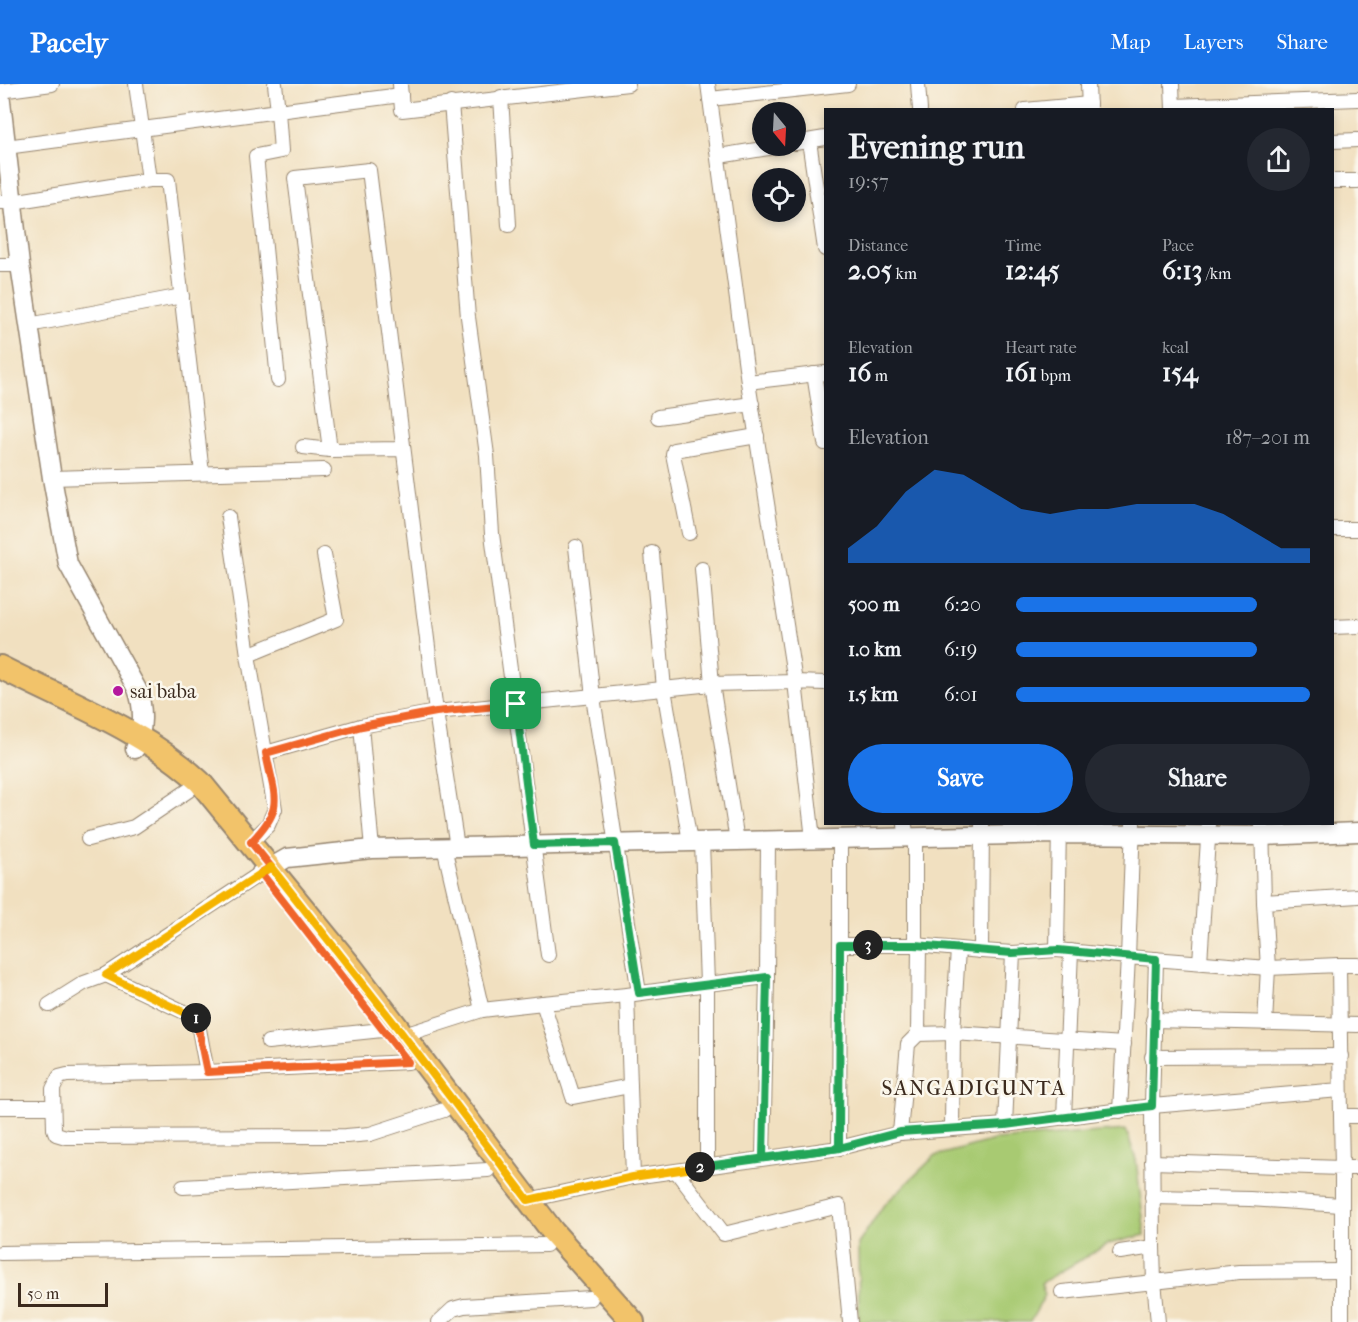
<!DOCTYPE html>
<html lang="en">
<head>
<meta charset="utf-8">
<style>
	:root { --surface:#171b24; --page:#242831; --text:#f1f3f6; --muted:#9ea1a6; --accent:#1a73e8 }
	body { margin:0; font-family:"IM FELL French Canon",serif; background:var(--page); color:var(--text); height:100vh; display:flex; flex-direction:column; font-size:22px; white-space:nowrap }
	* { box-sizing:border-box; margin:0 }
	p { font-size:20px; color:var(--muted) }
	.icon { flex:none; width:33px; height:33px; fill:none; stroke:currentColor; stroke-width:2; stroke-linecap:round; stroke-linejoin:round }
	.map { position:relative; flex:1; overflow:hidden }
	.panel { position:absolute; left:824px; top:24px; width:510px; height:717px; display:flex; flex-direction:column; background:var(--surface); border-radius:0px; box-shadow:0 3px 9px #0003 }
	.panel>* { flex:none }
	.needle { width:39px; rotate:162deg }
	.buttons { position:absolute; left:752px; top:18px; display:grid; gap:12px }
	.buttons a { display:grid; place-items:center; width:54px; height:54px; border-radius:50%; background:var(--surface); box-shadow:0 3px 9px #0003; font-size:30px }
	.scale { position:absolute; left:18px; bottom:15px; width:90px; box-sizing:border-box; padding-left:6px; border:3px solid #3b2a1e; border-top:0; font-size:16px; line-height:21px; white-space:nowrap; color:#3b2a1e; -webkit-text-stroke:4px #fbf7ec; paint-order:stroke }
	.pin { position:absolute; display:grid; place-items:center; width:51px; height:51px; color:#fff; margin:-26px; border-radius:12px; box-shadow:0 3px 9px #0006 }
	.km { position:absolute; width:30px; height:30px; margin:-15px; border-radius:50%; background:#222; color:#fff; font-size:16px; line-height:30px; text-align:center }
	.round { display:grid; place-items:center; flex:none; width:63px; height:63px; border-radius:32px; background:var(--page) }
	.overview { display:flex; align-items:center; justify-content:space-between; height:102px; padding:0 24px }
	h1 { font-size:33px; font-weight:800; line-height:45px }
	.metrics { display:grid; grid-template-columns:repeat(3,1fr); gap:9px; height:102px; padding:6px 24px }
	.metrics div { display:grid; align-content:center }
	.metrics b { font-size:26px; font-weight:800 }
	.metrics small { font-size:16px; font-weight:400 }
	.metrics p { font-size:16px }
	.chart { height:168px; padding:12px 24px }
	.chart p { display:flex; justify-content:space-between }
	.chart svg { width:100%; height:108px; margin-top:6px; fill:var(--accent); opacity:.7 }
	.cta { display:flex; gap:12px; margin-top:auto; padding:12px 24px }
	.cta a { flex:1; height:69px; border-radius:36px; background:var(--accent); color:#fff; font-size:24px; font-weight:800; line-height:69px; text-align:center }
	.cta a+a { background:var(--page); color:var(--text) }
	ul { padding:0 24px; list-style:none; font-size:20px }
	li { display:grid; grid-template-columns:96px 72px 1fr; align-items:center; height:45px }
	li i { height:15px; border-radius:8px; background:var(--accent) }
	header { display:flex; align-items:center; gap:36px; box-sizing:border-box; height:84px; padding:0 30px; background:var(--accent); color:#fff }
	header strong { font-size:28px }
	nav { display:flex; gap:33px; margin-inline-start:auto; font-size:21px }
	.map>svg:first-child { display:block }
	.green { fill:#a8ca72; stroke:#727a48; stroke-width:1.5 }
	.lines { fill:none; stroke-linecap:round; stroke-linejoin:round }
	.minor-casing { stroke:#96856f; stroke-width:16 }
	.tertiary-casing { stroke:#96856f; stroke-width:21 }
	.primary-casing { stroke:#96856f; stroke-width:26 }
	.minor { stroke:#fff; stroke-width:14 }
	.tertiary { stroke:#fff; stroke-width:18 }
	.primary { stroke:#f2c36a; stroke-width:22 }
	.split-1-casing { stroke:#fff; stroke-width:12 }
	.split-2-casing { stroke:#fff; stroke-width:12 }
	.split-3-casing { stroke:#fff; stroke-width:12 }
	.split-4-casing { stroke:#fff; stroke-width:12 }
	.split-1 { stroke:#f0652b; stroke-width:8 }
	.split-2 { stroke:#f5b400; stroke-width:8 }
	.split-3 { stroke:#22a559; stroke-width:8 }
	.split-4 { stroke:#22a559; stroke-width:8 }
	.poi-dot { fill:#b5179e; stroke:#fbf7ec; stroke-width:2 }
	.labels { text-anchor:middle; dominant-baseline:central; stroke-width:5; stroke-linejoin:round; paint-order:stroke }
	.poi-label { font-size:20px; fill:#3b2a1e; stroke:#fbf7ec; text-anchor:start }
	.neighbourhood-label { font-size:21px; letter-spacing:1.5px; fill:#3b2a1e; stroke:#fbf7ec }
</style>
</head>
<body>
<header>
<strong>Pacely</strong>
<nav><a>Map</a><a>Layers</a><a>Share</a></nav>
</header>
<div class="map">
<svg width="1358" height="1238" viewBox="0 0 1358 1238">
	<rect width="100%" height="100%" fill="#fbf7ec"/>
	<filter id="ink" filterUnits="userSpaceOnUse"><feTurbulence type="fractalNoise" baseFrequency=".0167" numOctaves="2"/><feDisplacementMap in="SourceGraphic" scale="12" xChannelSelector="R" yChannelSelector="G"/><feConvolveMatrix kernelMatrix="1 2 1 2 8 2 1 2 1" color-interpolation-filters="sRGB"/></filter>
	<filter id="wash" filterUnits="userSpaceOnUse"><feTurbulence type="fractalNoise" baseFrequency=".008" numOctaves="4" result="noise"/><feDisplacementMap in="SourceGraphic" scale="24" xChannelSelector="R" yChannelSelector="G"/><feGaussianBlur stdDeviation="1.35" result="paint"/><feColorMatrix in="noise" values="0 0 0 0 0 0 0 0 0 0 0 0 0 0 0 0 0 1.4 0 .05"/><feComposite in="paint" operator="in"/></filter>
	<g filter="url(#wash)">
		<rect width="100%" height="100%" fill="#f1e0c0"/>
		<path class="green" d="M1126,1046l10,30 9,75 -37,9 -67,39 4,12 -15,27h-171l-1,-78 25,-38 52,-50 59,-16z"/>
	</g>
	<g filter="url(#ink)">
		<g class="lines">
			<g class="minor-casing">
				<g id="minor">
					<path d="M400,0l2,26 226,-26"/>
					<path d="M918,0l2,26"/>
					<path d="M1088,0l1,26"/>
					<path d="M1172,0l1,26"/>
					<path d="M0,7l52,-7"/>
					<path d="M501,13l8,128"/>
					<path d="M710,15l138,-15"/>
					<path d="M451,19l17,214 19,138 5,79 56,421"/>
					<path d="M1173,22l185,-7"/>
					<path d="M1025,26l64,-6"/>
					<path d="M809,57l16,108"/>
					<path d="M1332,57l26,-1"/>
					<path d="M795,59l30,-5"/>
					<path d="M6,63l272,-36 -3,-27"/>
					<path d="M719,72l62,-10"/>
					<path d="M149,96h19l34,293"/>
					<path d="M1332,97h26"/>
					<path d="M0,118h12l137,-22 -13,-96"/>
					<path d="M0,181h20"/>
					<path d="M29,241l153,-29"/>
					<path d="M814,290l11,69"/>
					<path d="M278,296l-22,-224 25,-5 -3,-40 123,-16"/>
					<path d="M748,298l77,-9"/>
					<path d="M658,333l94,-13"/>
					<path d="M303,363l27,3"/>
					<path d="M402,365l-72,1 -35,-272 74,-8 67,542 21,135"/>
					<path d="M52,394l272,-8"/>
					<path d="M228,433l20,138"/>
					<path d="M1332,445h26"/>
					<path d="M689,449l-16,-79 1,-4 83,-14"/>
					<path d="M576,463l17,150 46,296"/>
					<path d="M652,469l12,136 26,153"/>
					<path d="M702,485l10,115 25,157"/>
					<path d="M1332,543l26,-1"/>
					<path d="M361,642l11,123"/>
					<path d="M266,669l95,-27 75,-14 276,-28 83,-2 -47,-300 -40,-298"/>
					<path d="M905,740l1,13"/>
					<path d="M982,740l-1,127 32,2"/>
					<path d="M1059,740l-2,126 71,7 5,-133"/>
					<path d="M1262,740l2,78"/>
					<path d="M915,753v108l66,6"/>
					<path d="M88,755l46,-12 55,-37"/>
					<path d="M813,755l-18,-157 30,1"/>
					<path d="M840,755v106h75"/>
					<path d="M251,758l17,-17 7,-16 -27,-154 88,-36 -12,-64"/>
					<path d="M444,763l38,163"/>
					<path d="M1156,875l-4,147 188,-16"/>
					<path d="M1200,878l9,-138"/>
					<path d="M1339,881h19"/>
					<path d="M106,891l91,43 10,54"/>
					<path d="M767,893l1,-137"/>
					<path d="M543,919l84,-8"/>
					<path d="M49,921l35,-22 22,-8 155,-102"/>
					<path d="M1153,936l205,5"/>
					<path d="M1265,939l3,-55 71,-3 2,151"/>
					<path d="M918,950l1,-89"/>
					<path d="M404,951l78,-25 61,-7 30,94 57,-11"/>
					<path d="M268,958l114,-12"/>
					<path d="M1152,973l189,-1"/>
					<path d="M408,978l-201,10 -140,3 -8,2 -6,12 1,40 2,5 10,3 280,-1 24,-2 74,-24"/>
					<path d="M0,1023h53"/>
					<path d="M1120,1027l8,-154 140,11 -4,-66 94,-6"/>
					<path d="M1358,1032h-17l1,52h16"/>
					<path d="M1064,1034l7,-167"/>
					<path d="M1005,1041l8,-172 44,-3"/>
					<path d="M952,1044l1,-95 171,11"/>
					<path d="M900,1049l8,-89 10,-10 35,-1 5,-84"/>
					<path d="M839,1064l1,-203"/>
					<path d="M1152,1078l190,6v154"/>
					<path d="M707,1081v-181l60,-7 -4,181"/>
					<path d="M676,1087l48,63 115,-28 11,116"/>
					<path d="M633,1093l-6,-182 80,-11 -5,-142"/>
					<path d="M183,1103l305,-17"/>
					<path d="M1152,1113l98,2 91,6"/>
					<path d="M528,1116l105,-23 206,-29 61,-15 105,-8 147,-19 1,141"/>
					<path d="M1120,1168l33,-5 1,35 85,-10 103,-1"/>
					<path d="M0,1169l546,-8"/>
					<path d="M1062,1208l92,-10 4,40"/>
					<path d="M439,1238l14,-13 11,-3 127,-8"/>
				</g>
			</g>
			<g class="tertiary-casing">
				<g id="tertiary">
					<path d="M0,9l20,172 32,213 16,86 69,125c7,18 7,42 -2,60"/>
					<path d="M261,789l26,-15 85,-9 687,-15 204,2 95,-4"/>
				</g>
			</g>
			<g class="primary-casing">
				<path id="primary" d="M0,583c68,35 144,63 200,115l152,186 201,264 80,90"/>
			</g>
			<use href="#minor" class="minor"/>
			<use href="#tertiary" class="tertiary"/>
			<use href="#primary" class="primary"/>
		</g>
	</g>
	<g class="lines" filter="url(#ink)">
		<g class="split-1-casing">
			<path id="split-1" d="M196,934l11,54 201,-10 -147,-189 10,-6 -20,-25c35,-35 23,-45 15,-89l96,-27 74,-14 80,-8"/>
		</g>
		<g class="split-2-casing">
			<path id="split-2" d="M196,934l-90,-43 165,-108 129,164 128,169 105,-23 67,-10"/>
		</g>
		<g class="split-3-casing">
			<path id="split-3" d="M700,1083l139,-19 61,-16 105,-7 147,-19 4,-147 -98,-9 -46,3 -97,-8h-47"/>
		</g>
		<g class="split-4-casing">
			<path id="split-4" d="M516,620l18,141 81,-2 24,150 128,-16 -4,181 76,-10 1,-203h28"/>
		</g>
		<use href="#split-1" class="split-1"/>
		<use href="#split-2" class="split-2"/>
		<use href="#split-3" class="split-3"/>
		<use href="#split-4" class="split-4"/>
	</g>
	<circle class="poi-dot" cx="118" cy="607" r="6"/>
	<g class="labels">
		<g class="poi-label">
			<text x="130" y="607">sai baba</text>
		</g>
		<g class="neighbourhood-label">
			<text x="974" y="1004">SANGADIGUNTA</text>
		</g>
	</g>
</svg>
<div class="buttons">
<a><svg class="needle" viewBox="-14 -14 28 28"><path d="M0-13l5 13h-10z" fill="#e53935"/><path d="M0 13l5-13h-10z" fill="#9ea1a6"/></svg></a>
<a><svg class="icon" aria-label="locate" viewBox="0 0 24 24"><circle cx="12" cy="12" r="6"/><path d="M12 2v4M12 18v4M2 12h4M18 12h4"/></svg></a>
</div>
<div class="scale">50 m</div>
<div class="pin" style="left:516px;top:620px;background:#1e9e55"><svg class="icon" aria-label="arrive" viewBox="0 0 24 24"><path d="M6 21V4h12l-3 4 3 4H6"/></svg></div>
<b class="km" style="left:196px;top:934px">1</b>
<b class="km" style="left:700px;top:1083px">2</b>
<b class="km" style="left:868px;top:861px">3</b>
<section class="panel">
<div class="overview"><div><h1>Evening run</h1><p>19:57</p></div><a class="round"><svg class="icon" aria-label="share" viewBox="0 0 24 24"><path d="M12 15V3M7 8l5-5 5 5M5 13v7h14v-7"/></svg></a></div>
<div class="metrics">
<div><p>Distance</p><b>2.05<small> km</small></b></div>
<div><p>Time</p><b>12:45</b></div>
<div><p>Pace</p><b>6:13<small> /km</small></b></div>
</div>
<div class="metrics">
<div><p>Elevation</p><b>16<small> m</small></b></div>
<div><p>Heart rate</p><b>161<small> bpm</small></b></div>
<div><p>kcal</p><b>154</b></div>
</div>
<div class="chart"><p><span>Elevation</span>187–201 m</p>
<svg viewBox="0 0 160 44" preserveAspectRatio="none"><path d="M0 44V38L10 29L20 15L30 6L40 8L50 15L60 22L70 24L80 22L90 22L100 20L110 20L120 20L130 24L140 31L150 38L160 38V44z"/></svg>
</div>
<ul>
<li><b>500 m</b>6:20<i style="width:82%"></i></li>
<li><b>1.0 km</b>6:19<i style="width:82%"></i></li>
<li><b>1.5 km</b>6:01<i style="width:100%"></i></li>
</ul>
<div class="cta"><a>Save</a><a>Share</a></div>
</section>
</div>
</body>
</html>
